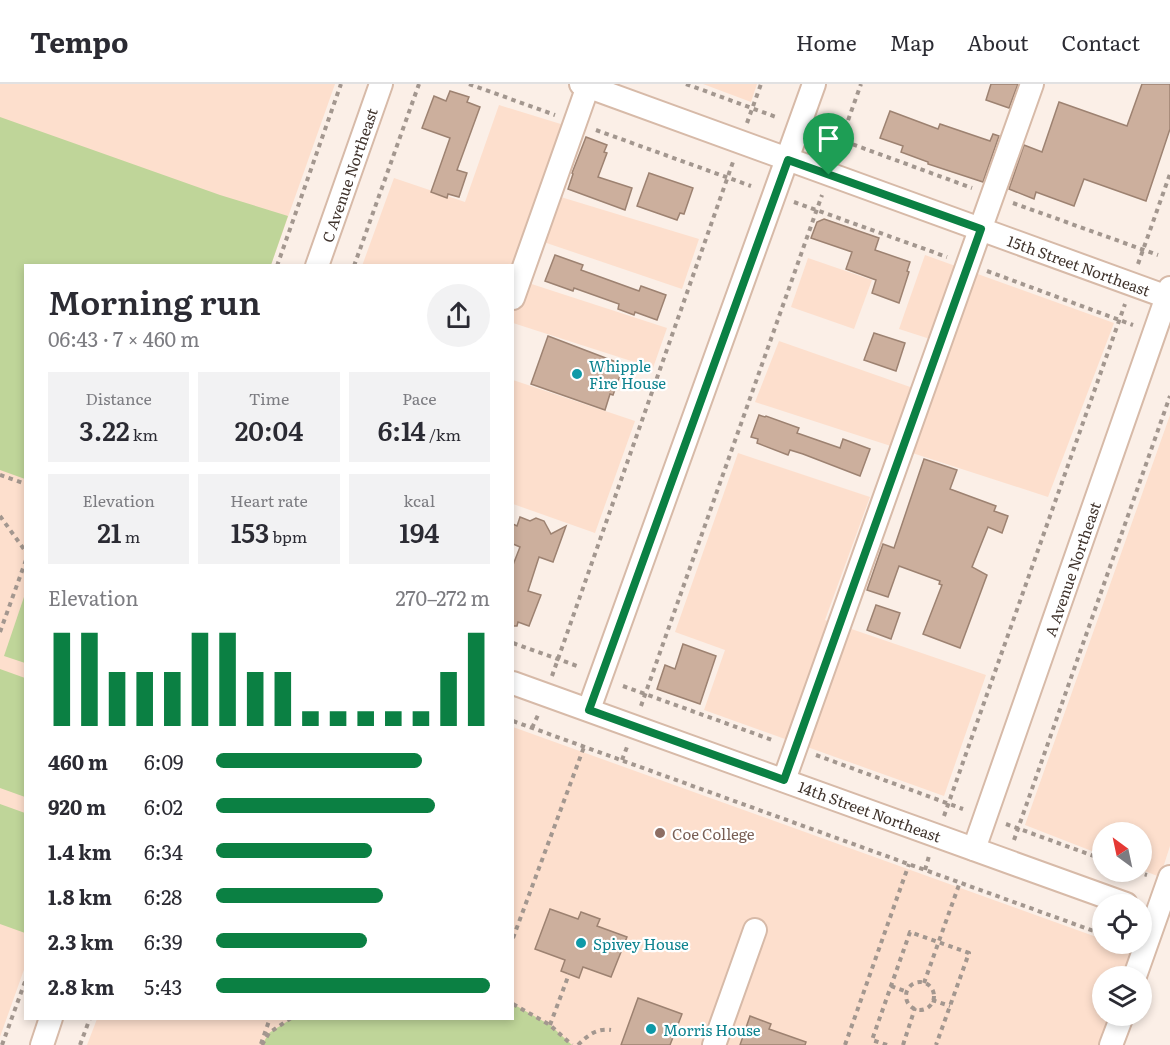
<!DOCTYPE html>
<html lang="en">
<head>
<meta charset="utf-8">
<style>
	:root { --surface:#fff; --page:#f2f2f3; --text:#2b2b33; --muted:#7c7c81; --line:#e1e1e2; --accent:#0b8043 }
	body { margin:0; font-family:Literata,serif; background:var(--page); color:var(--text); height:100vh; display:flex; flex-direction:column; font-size:22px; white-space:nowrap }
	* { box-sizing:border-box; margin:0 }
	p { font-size:20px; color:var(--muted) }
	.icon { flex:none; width:33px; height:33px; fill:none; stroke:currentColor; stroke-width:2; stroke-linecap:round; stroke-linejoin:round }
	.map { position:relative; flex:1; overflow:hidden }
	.side { position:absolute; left:24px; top:180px; width:490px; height:756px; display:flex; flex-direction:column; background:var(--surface); border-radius:0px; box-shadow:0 3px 9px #0003 }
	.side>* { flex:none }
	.needle { width:39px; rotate:327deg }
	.fabs { position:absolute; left:1092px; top:738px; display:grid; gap:12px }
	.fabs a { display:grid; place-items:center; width:60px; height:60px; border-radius:50%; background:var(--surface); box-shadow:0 3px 9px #0003; font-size:30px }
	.pin { position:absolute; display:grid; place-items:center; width:51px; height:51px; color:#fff; margin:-62px -26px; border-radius:50% 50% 50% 0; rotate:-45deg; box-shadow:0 0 6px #0007 }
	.pin .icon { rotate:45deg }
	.round { display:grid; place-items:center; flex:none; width:63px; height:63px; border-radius:32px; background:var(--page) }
	.overview { display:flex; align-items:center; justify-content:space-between; height:102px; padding:0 24px }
	h1 { font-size:33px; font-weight:600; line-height:45px }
	.stats { display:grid; grid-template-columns:repeat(3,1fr); gap:9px; height:102px; padding:6px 24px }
	.stats div { display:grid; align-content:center; border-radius:0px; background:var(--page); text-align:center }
	.stats b { font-size:26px; font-weight:600 }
	.stats small { font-size:16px; font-weight:400 }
	.stats p { font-size:16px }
	.chart { height:168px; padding:12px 24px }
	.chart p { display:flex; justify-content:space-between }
	.chart svg { width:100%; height:108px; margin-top:6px; stroke:var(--accent); stroke-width:6 }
	ul { padding:0 24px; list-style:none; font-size:20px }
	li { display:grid; grid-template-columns:96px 72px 1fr; align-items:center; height:45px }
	li i { height:15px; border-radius:8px; background:var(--accent) }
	header { display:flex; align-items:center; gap:36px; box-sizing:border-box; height:84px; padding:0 30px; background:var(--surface); border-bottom:2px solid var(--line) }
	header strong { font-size:28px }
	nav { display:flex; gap:33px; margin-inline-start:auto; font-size:21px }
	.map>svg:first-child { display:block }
	.built { fill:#fddfcd }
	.green { fill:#bfd599 }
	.building { fill:#ccaf9d; stroke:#9d8271; stroke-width:1.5 }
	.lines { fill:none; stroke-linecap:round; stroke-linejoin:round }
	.minor-casing { stroke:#d7baa8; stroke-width:26 }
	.path { stroke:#a3978f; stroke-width:4; stroke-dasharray:4.5 4.5; stroke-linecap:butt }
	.minor { stroke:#fff; stroke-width:22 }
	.route-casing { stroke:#fff; stroke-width:12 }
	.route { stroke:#0b8043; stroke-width:8 }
	.culture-dot { fill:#0f9aa8; stroke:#fff; stroke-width:2 }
	.education-dot { fill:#8d6e63; stroke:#fff; stroke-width:2 }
	.labels { text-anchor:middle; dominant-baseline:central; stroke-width:4.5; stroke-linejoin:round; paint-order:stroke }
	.street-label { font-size:15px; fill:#40342d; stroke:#fff }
	.culture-label { font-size:15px; fill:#0d838f; stroke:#fff; text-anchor:start }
	.education-label { font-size:15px; fill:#785e54; stroke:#fff; text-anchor:start }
</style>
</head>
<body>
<header>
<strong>Tempo</strong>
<nav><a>Home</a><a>Map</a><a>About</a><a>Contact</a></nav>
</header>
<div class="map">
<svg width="1170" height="961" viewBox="0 0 1170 961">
	<rect width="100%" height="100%" fill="#fbefe7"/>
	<g class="built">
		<path d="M0,0h335l-64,181 -245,1v698l-26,73z"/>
		<path d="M703,0h54l-6,18z"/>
		<path d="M499,21l65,20 -23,66 158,48 -17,50 -159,-54 -10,35v-4h-151l32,-88 71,24z"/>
		<path d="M925,171l189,68 -66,174 -293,-95 24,-61 134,47 17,-49 -31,-10z"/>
		<path d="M808,174l64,22 -18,49 -63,-22z"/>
		<path d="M513,194l154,50 -14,40 -140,-45z"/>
		<path d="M513,296l122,41 -40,112 -82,-29z"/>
		<path d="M1170,331v431l-10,31 -18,-7v-38h-40v23l-77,-30z"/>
		<path d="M738,369l132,44 -45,123 161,55 -42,121 -240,-86 21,-60 -50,-18z"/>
		<path d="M513,643l589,212v5h12l19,6 -9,26h-22v40h8l-10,29h-1013l10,-26 416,-1z"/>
	</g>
	<g class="green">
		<path d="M0,33l220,78 68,21 -17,49 -245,1 -1,213 -25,-9z"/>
		<path d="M25,510l1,69h-1l-21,-7z"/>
		<path d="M0,585l25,9v119l-25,-9z"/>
		<path d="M0,720l25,9v120l-25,-9z"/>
		<path d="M513,920l37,21 22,20h-310l7,-12 22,-14 222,-1z"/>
	</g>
	<g class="building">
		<path d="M991,0h27l-9,24 -23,-8z"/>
		<path d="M1142,0h28v45l-24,72 -62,-22 -10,27 -38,-14 -2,7 -25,-10 15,-44 18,7 17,-50 68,24z"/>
		<path d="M450,7l19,6 -2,5 13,5 -23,63 10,3 -8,24 -11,-3 -1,4 -16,-6 19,-54 -28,-10 12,-32 12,5z"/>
		<path d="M890,27l48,18 2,-5 50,17 3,-7 6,2 -16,46 -55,-18v-2l-27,-10 2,-6 -23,-8z"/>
		<path d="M586,53l21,8 -3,7 3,1 -9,24 34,11 -7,22 -57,-21 5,-15 -1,-1z"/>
		<path d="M649,89l44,15 -9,26 -4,-1 -3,7 -40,-14z"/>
		<path d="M824,135l55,19 -4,12 35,12 -3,9 2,1 -10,31 -27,-10 4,-13 -30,-11 6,-17 -41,-14 6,-16z"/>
		<path d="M555,171l28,10 -2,5 58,21 2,-5 25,9 -9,25 -22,-8 -1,3 -16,-6 1,-5 -45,-16 -1,3 -28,-10z"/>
		<path d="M874,249l31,10 -9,28 -32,-11z"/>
		<path d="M548,252l76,29 -11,30 -3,-1 -5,16 -74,-26z"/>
		<path d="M759,331l6,2 1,-1 33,12 -2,5 43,15 3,-9 27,10 -10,27 -57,-22 -13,-4 -2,5 -31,-12 1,-4 -7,-2z"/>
		<path d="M924,375l33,11 -7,19 46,17 -2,5 14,5 -6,17 -14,-6 -16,40 15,8 -27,73 -37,-14 19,-49 -3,-1 1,-3 -41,-15 -11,31 -21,-7 16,-46 11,4z"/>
		<path d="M520,433l10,4 6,-3 8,3 7,13 15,-8 -13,36 -14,-5 -11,34 13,4 -12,31 -11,-4 -1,4h-4v-61l7,-18 -7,-3v-20l4,2z"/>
		<path d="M876,521l24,8 -9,26 -24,-9z"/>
		<path d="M683,560l33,12 -16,48 -43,-15 8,-24 10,4z"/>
		<path d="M550,825l28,10 3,-7 19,7 -3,7 30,11 -16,40 -28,-10 -4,11 -18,-7 4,-11 -30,-11z"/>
		<path d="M638,914l44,16 -12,31h-49z"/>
		<path d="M750,932l21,8 -2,5 37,13 -1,3h-65z"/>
	</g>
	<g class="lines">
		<g class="minor-casing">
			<g id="minor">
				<path d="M581,0l589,214"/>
				<path d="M317,182l64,-182"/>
				<path d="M513,214l75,-212"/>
				<path d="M513,599l613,221"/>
				<path d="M589,625l225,-625"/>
				<path d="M784,696l248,-696"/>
				<path d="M974,765l196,-561"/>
				<path d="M1135,892l35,-99"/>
				<path d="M42,961l9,-27"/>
				<path d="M714,961l41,-115"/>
				<path d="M1111,961l11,-29"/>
			</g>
		</g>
		<g class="path">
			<path d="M469,0l86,31"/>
			<path d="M686,0l90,33"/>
			<path d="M747,39l14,-39"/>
			<path d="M596,46l155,56"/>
			<path d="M819,48l153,56"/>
			<path d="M836,70l25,-70"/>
			<path d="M794,118l153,55"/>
			<path d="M1013,119l145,52"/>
			<path d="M1138,180l32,-90"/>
			<path d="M277,182l64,-182"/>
			<path d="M354,182l65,-182"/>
			<path d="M987,187l146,54"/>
			<path d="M0,391l26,9"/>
			<path d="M0,432l26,36"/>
			<path d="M0,548l26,-72"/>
			<path d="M513,559l67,24"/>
			<path d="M552,592l181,-514"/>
			<path d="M623,602l152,55"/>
			<path d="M641,622l181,-511"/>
			<path d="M513,637l589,213"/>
			<path d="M532,644l6,-13"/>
			<path d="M816,671l147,54"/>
			<path d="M622,676l5,-13"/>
			<path d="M944,732l181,-512"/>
			<path d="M1006,740l96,35"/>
			<path d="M1014,756l156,-444"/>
			<path d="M925,786l4,-14"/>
			<path d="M1136,788l11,3"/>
			<path d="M513,854l71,-191"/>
			<circle cx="920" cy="912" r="14"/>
			<path d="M924,899l36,-101"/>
			<path d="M891,902l16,6"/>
			<path d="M932,916l18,6"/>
			<path d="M513,920l37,21 22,20"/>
			<path d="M550,941l19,-51"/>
			<path d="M261,960l9,-26"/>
			<path d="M2,961l24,-66"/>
			<path d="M80,961l10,-27"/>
			<path d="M262,961l7,-12 22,-15"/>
			<path d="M578,961c10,-10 19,-17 33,-15"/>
			<path d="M845,961l64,-181"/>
			<path d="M887,961l-15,-5 38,-108 59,21 -33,92"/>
			<path d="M903,961l12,-37"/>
		</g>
		<use href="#minor" class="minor"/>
	</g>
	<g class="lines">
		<g class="route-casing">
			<path id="route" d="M788,76l193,69 -197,551 -195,-70z"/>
		</g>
		<use href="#route" class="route"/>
	</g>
	<g class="culture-dot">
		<circle cx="577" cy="290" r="6"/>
		<circle cx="581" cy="859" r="6"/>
		<circle cx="651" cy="945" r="6"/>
	</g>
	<circle class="education-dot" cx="660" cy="749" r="6"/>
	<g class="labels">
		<g class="street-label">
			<text transform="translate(349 91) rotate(-71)">C Avenue Northeast</text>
			<text transform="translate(1079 181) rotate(20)">15th Street Northeast</text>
			<text transform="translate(1072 485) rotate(-71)">A Avenue Northeast</text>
			<text transform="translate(870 727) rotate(20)">14th Street Northeast</text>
		</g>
		<g class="culture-label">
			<text x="589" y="281">Whipple<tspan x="589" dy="17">Fire House</tspan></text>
			<text x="593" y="859">Spivey House</text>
			<text x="663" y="945">Morris House</text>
		</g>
		<g class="education-label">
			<text x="672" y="749">Coe College</text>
		</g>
	</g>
</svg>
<div class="fabs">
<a><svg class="needle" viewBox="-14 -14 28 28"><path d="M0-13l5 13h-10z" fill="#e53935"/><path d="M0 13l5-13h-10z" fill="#7c7c81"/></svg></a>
<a><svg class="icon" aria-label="locate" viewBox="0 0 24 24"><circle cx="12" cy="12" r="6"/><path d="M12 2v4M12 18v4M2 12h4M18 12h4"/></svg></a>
<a><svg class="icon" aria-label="layers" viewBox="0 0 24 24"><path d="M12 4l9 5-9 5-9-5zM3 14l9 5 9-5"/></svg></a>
</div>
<div class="pin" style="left:829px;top:91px;background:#1e9e55"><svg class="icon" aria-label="arrive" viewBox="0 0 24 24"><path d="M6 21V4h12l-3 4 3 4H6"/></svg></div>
<section class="side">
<div class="overview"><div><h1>Morning run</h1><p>06:43 · 7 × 460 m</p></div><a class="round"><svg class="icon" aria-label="share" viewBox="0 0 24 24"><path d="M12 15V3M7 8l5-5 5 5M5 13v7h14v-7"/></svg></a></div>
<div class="stats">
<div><p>Distance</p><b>3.22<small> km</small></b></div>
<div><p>Time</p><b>20:04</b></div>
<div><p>Pace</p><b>6:14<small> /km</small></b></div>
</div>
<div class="stats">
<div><p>Elevation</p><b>21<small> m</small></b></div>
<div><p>Heart rate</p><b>153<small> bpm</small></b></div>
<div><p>kcal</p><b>194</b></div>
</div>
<div class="chart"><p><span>Elevation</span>270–272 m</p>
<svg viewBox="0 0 160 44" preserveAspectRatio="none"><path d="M5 44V6M15 44V6M25 44V22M35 44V22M45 44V22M55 44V6M65 44V6M75 44V22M85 44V22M95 44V38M105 44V38M115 44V38M125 44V38M135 44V38M145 44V22M155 44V6"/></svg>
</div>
<ul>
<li><b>460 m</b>6:09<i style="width:75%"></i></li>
<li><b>920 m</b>6:02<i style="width:80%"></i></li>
<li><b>1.4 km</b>6:34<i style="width:57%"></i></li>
<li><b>1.8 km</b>6:28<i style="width:61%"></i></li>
<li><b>2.3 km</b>6:39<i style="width:55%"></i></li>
<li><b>2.8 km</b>5:43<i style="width:100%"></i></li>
</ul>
</section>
</div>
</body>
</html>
